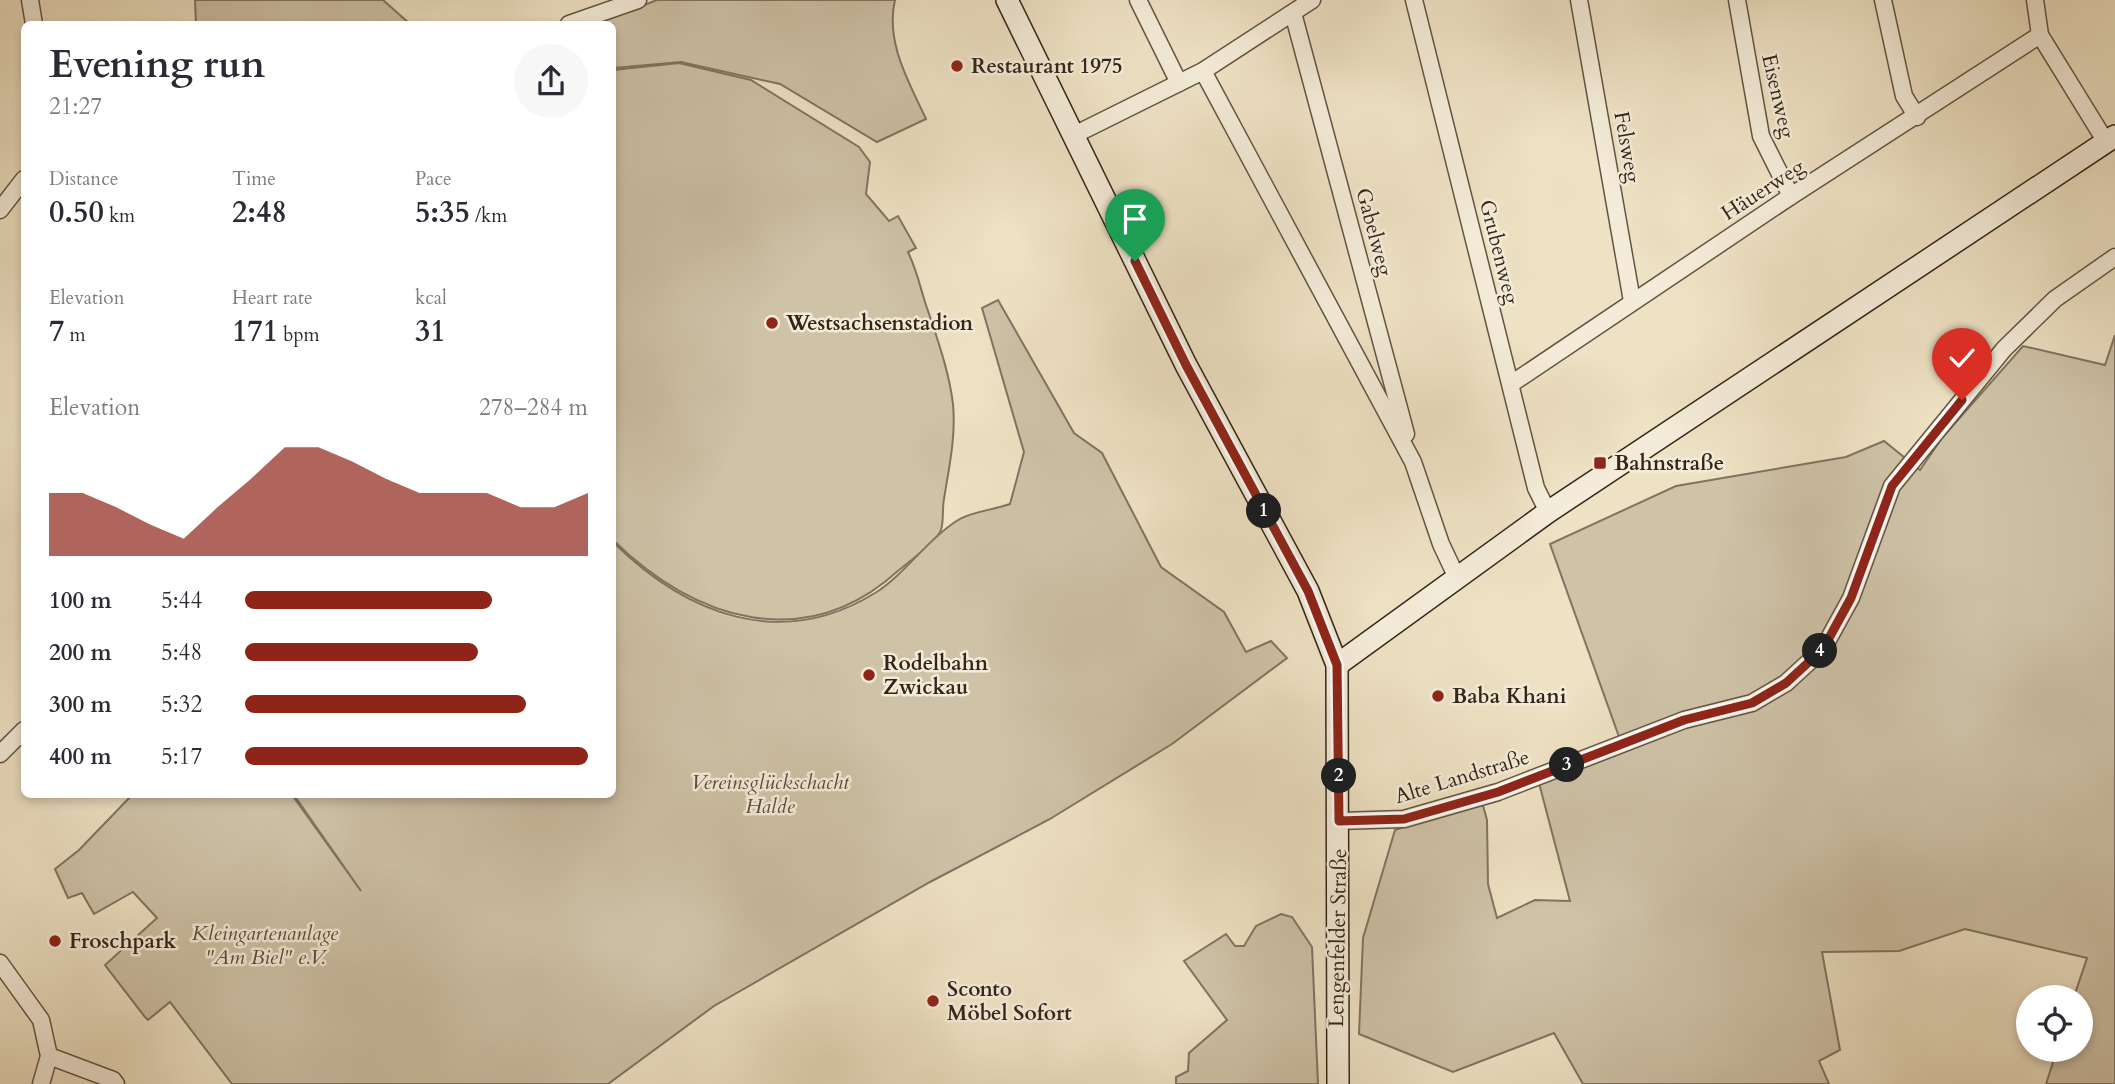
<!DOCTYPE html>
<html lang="en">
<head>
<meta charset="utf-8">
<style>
	:root { --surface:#fff; --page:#f7f7f7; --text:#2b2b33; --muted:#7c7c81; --accent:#8f2418 }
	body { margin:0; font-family:Cardo,serif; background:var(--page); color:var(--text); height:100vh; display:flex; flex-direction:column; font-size:26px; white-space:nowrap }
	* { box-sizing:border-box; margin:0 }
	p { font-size:23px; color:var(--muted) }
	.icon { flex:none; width:38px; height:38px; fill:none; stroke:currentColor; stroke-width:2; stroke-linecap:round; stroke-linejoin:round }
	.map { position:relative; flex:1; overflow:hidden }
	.side { position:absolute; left:21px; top:21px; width:595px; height:777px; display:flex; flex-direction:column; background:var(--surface); border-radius:10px; box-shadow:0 4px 10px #0003 }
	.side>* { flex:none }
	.controls { position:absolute; left:2016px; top:985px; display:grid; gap:14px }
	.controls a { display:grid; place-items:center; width:77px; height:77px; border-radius:50%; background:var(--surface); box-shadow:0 4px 10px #0003; font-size:35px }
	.pin { position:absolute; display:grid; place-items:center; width:60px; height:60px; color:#fff; margin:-72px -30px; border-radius:50% 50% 50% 0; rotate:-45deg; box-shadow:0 0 7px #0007 }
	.pin .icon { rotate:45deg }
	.km { position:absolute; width:35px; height:35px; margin:-18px; border-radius:50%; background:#222; color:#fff; font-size:19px; line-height:35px; text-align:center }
	.round { display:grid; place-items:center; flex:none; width:74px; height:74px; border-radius:37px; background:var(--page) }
	.summary { display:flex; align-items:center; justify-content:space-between; height:119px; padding:0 28px }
	h1 { font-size:38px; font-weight:800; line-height:52px }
	.metrics { display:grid; grid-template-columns:repeat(3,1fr); gap:10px; height:119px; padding:7px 28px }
	.metrics div { display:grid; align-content:center }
	.metrics b { font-size:30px; font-weight:800 }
	.metrics small { font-size:19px; font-weight:400 }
	.metrics p { font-size:19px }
	.chart { height:196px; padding:14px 28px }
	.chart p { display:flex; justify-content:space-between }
	.chart svg { width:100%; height:126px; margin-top:7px; fill:var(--accent); opacity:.7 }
	ul { padding:0 28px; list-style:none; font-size:23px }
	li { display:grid; grid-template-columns:112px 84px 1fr; align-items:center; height:52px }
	li i { height:18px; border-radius:9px; background:var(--accent) }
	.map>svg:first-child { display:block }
	.green { fill:#cec2a7; stroke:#807460; stroke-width:2 }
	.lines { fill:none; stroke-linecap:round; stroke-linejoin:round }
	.street-casing { stroke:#625443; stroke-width:19 }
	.secondary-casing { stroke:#332518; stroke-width:24 }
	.street { stroke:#f4ecd9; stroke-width:16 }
	.secondary { stroke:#f4ecd9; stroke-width:21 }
	.route-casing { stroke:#fff; stroke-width:14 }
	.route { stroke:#8f2418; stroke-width:9 }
	.poi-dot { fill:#8f2418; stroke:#f4ecd9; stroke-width:2.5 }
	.labels { text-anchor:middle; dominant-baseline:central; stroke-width:5; stroke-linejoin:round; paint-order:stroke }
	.poi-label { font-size:21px; font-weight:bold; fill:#332518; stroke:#f4ecd9; text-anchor:start }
	.street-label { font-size:21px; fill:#332518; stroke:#f4ecd9 }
	.park-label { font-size:21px; font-style:italic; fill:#5a4c3c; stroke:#f4ecd9 }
</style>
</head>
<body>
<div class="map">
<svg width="2115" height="1084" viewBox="0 0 2115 1084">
	<rect width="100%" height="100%" fill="#eee2c4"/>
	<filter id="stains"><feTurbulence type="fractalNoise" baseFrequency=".00286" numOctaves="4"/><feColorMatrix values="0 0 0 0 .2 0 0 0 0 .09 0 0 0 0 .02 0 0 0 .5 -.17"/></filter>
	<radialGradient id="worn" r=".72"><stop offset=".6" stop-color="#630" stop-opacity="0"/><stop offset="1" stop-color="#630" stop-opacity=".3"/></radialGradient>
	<g class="green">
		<path d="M195,0h188l27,24h-214z"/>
		<path d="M657,0h238c-10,42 14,82 31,119l-49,23 -97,-58 -99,-22 -68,6 -1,-44h-17z"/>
		<path d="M679,63l72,17 108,67 11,15 -4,32 23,27 9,-5 18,32 -8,4c9,19 11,31 17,50 11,33 24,68 28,102 3,33 -4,63 -9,95 -2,10 0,22 -3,31 -3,9 -33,33 -42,40 -93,85 -204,51 -286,-30v-470z"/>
		<path d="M998,300l76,133 28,20 59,114 63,45 22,40 25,-11 16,17 -115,86 -122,75 -120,63 -216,124 -106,78h-376l-62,-82 -22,18 -3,-3 -40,-52 52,-47 -24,-26 -39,22 -12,-21 -14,5 -13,-29 24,-19 53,-55h160l69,96 -67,-96 318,-1 1,-252c74,73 168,109 262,51 30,-19 51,-52 80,-71 14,-10 38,-12 55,-18l14,-52 -42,-144z"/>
		<path d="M2115,335v749h-69l11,-34h24v-52l-7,-1 13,-39 -122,-29 -66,22 -77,1 18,98 -21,11 10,23h-246l-29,-51 -101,39 -94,-38 4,-96 32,-108 87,-28 5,18 1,64 9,34 38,-18 35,1 -31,-118 84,-35 -73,-204 126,-58 170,-29 38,-16 36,29 22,-32 81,-92 82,19z"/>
		<path d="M1281,914l11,3 20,30 6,137h-142v-7l12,-6 1,-18 38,-33 -43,-59 42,-27 9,12h9l12,-20z"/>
	</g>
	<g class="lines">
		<g class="street-casing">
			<g id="street">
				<path d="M30,0l4,24"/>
				<path d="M1138,0l41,83"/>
				<path d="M1414,0l122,488 12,24"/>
				<path d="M1579,0l53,301"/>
				<path d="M1737,0l24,136 30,60"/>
				<path d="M1883,0l21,96 13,21"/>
				<path d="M2035,0l5,35 66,107"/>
				<path d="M1293,13l113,421"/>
				<path d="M569,24l69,-24"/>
				<path d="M1203,71l210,391 28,82 16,34"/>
				<path d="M1074,135l129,-64 109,-71"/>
				<path d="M0,210l24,-31"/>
				<path d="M1511,384l280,-188 249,-161"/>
				<path d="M0,754l24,-24"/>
				<path d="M1339,821l65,-2 94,-27 186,-72 68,-17 34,-20 37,-34 28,-51 41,-112 112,-137 51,-50 60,-42"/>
				<path d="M0,963l41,57 8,36 -8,28"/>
				<path d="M49,1056l64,24 3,4"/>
			</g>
		</g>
		<g class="secondary-casing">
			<g id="secondary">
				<path d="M1007,0l179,365 122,226 29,74 1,419"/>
				<path d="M1337,665l211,-153 567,-376"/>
			</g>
		</g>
		<use href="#street" class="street"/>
		<use href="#secondary" class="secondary"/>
	</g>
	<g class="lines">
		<g class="route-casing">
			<path id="route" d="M1135,261l51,104 122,226 29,74 2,156 65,-2 94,-27 186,-72 68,-17 34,-20 37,-34 28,-51 41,-112 70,-86"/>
		</g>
		<use href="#route" class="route"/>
	</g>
	<g class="poi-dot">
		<circle cx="957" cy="66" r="7"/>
		<circle cx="772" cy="323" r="7"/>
		<rect x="1593" y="456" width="14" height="14" rx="3.5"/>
		<circle cx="869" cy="675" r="7"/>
		<circle cx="1438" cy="696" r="7"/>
		<circle cx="55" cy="941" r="7"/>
		<circle cx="933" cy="1001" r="7"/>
	</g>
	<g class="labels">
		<g class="poi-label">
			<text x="971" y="66">Restaurant 1975</text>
			<text x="786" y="323">Westsachsenstadion</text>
			<text x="1614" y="463">Bahnstraße</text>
			<text x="883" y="663">Rodelbahn<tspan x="883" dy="24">Zwickau</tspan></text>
			<text x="1452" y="696">Baba Khani</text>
			<text x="69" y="941">Froschpark</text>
			<text x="947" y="989">Sconto<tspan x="947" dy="24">Möbel Sofort</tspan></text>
		</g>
		<g class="street-label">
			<text transform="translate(1778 96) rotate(77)">Eisenweg</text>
			<text transform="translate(1627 147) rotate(80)">Felsweg</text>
			<text transform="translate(1763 190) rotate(-33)">Häuerweg</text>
			<text transform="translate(1374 232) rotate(75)">Gabelweg</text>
			<text transform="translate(1499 252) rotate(76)">Grubenweg</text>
			<text transform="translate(1462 777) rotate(-17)">Alte Landstraße</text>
			<text transform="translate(1338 938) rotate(-89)">Lengenfelder Straße</text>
		</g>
		<g class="park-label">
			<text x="770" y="782">Vereinsglückschacht<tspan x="770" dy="24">Halde</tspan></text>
			<text x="265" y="933">Kleingartenanlage<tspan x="265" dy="24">"Am Biel" e.V.</tspan></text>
		</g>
	</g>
	<rect width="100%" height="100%" filter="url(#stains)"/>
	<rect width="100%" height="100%" fill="url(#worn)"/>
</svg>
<div class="controls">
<a><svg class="icon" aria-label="locate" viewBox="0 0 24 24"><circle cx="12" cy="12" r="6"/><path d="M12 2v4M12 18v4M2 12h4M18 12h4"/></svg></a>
</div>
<div class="pin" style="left:1135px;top:261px;background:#1e9e55"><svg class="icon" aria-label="arrive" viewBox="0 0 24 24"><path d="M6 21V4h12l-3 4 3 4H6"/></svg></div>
<div class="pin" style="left:1962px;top:400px;background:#d93025"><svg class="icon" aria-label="check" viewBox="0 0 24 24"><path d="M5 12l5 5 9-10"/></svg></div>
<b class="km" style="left:1264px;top:511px">1</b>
<b class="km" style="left:1339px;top:776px">2</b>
<b class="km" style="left:1567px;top:765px">3</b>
<b class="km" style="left:1820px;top:651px">4</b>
<section class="side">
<div class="summary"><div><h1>Evening run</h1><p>21:27</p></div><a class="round"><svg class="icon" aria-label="share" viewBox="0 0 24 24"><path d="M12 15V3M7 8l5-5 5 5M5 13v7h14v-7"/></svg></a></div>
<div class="metrics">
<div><p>Distance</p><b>0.50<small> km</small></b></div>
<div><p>Time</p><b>2:48</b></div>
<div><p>Pace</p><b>5:35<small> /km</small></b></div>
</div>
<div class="metrics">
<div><p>Elevation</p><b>7<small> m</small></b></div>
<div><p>Heart rate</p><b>171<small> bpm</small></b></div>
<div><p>kcal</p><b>31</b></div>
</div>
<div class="chart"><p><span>Elevation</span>278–284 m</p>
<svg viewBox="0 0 160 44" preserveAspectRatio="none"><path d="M0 44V22L10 22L20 27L30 33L40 38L50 27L60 17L70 6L80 6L90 11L100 17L110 22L120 22L130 22L140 27L150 27L160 22V44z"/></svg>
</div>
<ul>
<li><b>100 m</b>5:44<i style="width:72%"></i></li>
<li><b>200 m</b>5:48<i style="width:68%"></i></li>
<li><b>300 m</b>5:32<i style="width:82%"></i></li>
<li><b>400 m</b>5:17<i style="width:100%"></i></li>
</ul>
</section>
</div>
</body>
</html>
